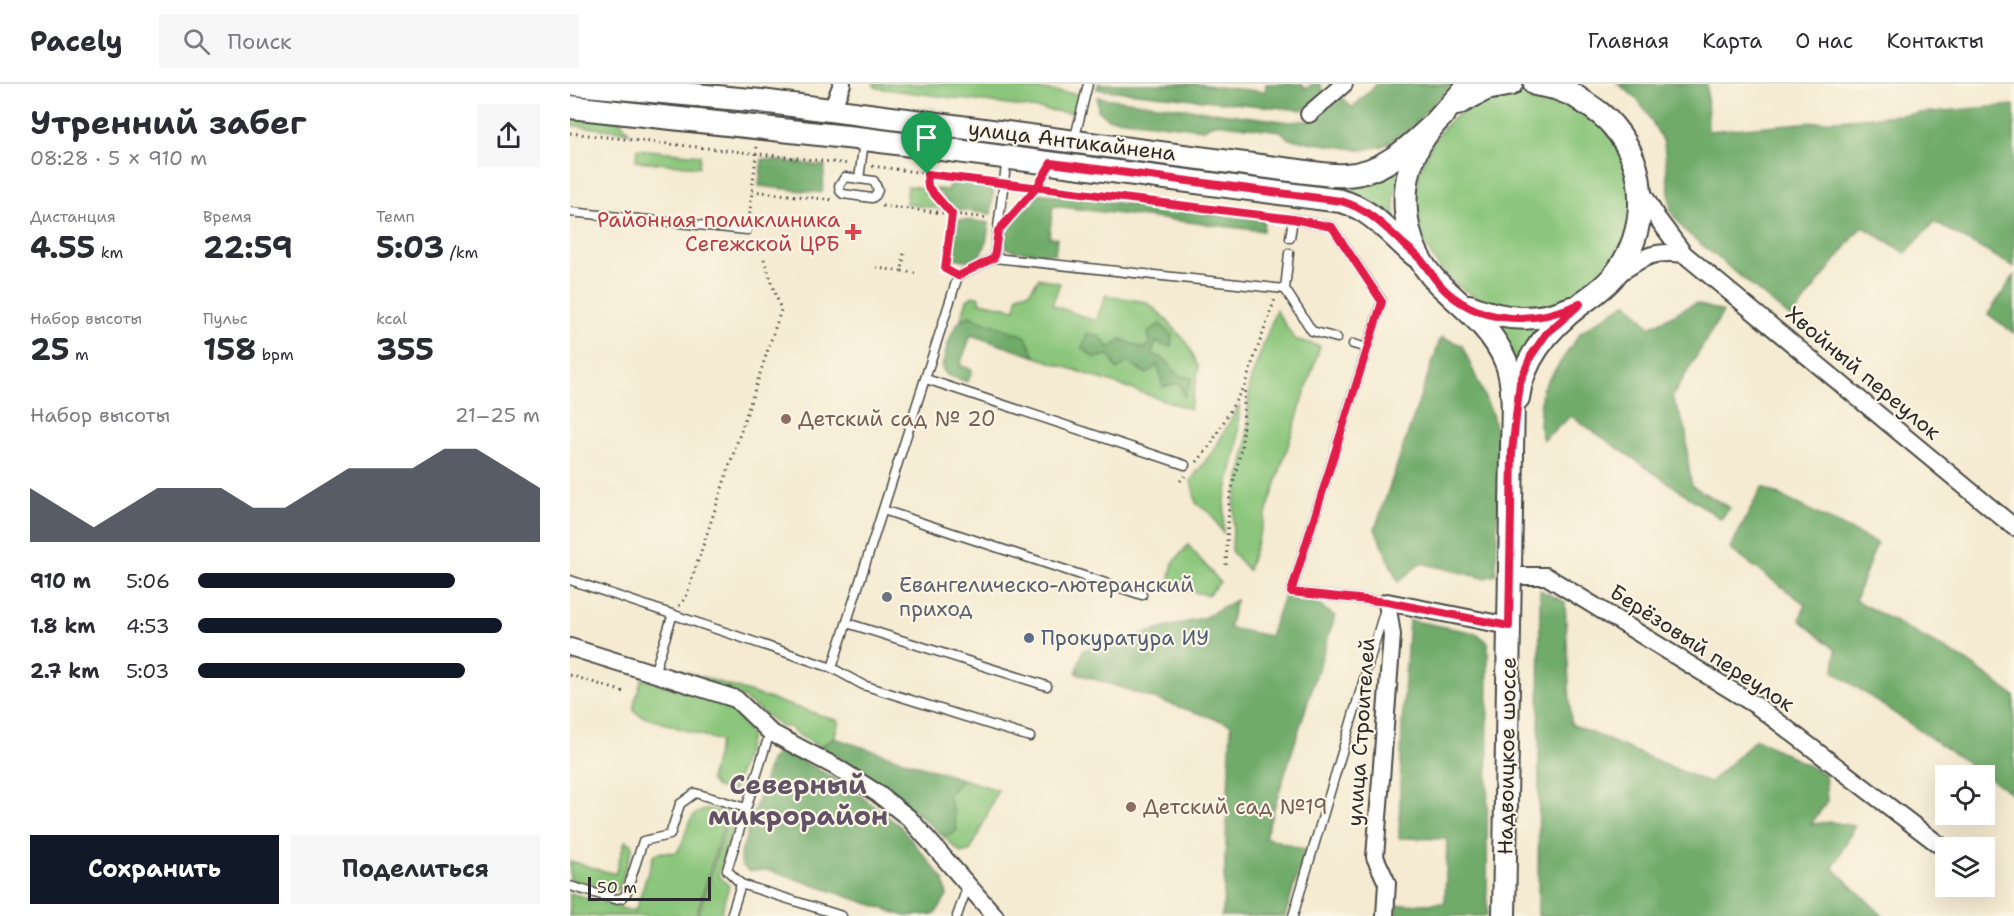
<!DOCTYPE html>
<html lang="ru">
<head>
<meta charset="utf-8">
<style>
	:root { --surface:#fff; --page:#f7f7f7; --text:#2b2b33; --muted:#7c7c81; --line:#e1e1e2; --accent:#111827 }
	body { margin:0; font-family:"Shantell Sans",sans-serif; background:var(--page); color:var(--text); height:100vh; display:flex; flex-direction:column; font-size:22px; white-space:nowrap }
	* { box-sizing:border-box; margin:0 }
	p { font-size:20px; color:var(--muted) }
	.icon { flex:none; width:33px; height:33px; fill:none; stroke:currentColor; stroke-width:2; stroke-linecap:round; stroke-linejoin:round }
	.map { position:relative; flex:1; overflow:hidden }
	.panel { display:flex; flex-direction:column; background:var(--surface); width:570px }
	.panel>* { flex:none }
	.fabs { position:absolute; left:1365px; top:681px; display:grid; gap:12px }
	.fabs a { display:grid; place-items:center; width:60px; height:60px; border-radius:0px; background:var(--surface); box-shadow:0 6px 24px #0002; font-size:30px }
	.scale { position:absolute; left:18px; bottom:15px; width:123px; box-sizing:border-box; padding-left:6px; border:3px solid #2b2b2b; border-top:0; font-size:16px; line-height:21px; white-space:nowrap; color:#2b2b2b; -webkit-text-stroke:4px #fcf5e5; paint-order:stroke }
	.pin { position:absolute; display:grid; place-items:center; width:51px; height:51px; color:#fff; margin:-62px -26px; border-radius:50% 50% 50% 0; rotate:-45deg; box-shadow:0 0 6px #0007 }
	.pin .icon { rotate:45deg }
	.round { display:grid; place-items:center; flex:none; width:63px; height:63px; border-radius:0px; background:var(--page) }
	.summary { display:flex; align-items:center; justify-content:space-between; height:102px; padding:0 30px }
	h1 { font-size:33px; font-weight:700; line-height:45px }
	.figures { display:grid; grid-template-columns:repeat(3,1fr); gap:9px; height:102px; padding:6px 30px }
	.figures div { display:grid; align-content:center }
	.figures b { font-size:30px; font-weight:700 }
	.figures small { font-size:16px; font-weight:400 }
	.figures p { font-size:16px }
	.chart { height:168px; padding:12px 30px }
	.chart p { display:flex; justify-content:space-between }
	.chart svg { width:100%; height:108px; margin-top:6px; fill:var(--accent); opacity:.7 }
	.action { display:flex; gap:12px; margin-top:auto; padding:12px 30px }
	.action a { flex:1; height:69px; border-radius:0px; background:var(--accent); color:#fff; font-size:24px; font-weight:700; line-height:69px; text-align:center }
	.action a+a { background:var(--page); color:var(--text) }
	ul { padding:0 30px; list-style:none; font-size:20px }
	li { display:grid; grid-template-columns:96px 72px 1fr; align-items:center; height:45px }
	li i { height:15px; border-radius:8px; background:var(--accent) }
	header { display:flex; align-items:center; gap:36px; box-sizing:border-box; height:84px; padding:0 30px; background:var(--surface); border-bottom:2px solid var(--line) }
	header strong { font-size:28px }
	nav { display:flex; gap:33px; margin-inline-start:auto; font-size:21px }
	.search { width:420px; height:54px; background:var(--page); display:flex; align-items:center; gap:15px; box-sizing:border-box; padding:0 21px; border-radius:0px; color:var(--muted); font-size:22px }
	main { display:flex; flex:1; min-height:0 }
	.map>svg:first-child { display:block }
	.green { fill:#8bc67b; stroke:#5b7853; stroke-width:1.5 }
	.forest { fill:#70ab6b; stroke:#4e6b4b; stroke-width:1.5 }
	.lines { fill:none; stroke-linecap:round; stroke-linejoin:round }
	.lane-casing { stroke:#494844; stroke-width:11 }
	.street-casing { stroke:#494844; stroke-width:20 }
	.secondary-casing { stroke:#494844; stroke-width:26 }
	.path { stroke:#494844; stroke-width:3; stroke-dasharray:1.5 4.5; stroke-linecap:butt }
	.lane { stroke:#fff; stroke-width:8 }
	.street { stroke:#fff; stroke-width:16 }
	.secondary { stroke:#fff; stroke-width:22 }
	.route-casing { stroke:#fff; stroke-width:12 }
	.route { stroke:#e11d48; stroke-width:8 }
	.health-dot { fill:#e0444e; stroke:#fcf5e5; stroke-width:2 }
	.education-dot { fill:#8d6e63; stroke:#fcf5e5; stroke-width:2 }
	.worship-dot { fill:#6b7280; stroke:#fcf5e5; stroke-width:2 }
	.service-dot { fill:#5c6f8a; stroke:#fcf5e5; stroke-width:2 }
	.labels { text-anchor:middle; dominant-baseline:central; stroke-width:4.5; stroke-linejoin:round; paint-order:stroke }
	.street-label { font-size:21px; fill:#2b2b2b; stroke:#fcf5e5 }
	.health-label { font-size:21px; fill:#be3a42; stroke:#fcf5e5; text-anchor:end }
	.education-label { font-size:21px; fill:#785e54; stroke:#fcf5e5; text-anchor:start }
	.worship-label { font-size:21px; fill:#5b616d; stroke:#fcf5e5; text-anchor:start }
	.service-label { font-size:21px; fill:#4e5e75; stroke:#fcf5e5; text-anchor:start }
	.district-label { font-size:27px; font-weight:bold; fill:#615266; stroke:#fcf5e5 }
</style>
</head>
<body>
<header>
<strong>Pacely</strong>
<div class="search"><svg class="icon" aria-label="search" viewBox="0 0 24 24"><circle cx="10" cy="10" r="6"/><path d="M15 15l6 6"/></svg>Поиск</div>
<nav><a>Главная</a><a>Карта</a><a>О нас</a><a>Контакты</a></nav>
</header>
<main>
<section class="panel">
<div class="summary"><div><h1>Утренний забег</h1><p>08:28 · 5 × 910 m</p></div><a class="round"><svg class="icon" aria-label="share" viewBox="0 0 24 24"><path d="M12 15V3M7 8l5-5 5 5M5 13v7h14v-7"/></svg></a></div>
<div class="figures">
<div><p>Дистанция</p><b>4.55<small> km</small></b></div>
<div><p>Время</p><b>22:59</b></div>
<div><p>Темп</p><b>5:03<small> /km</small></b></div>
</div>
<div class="figures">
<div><p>Набор высоты</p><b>25<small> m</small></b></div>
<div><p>Пульс</p><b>158<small> bpm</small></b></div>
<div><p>kcal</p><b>355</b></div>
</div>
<div class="chart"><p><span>Набор высоты</span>21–25 m</p>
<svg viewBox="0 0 160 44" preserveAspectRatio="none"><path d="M0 44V22L10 30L20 38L30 30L40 22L50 22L60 22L70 30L80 30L90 22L100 14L110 14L120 14L130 6L140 6L150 14L160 22V44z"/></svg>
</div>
<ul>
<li><b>910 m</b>5:06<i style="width:75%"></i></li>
<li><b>1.8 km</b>4:53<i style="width:89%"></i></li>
<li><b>2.7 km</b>5:03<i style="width:78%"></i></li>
</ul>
<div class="action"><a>Сохранить</a><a>Поделиться</a></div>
</section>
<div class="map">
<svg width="1444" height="832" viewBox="0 0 1444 832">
	<rect width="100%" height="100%" fill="#fcf5e5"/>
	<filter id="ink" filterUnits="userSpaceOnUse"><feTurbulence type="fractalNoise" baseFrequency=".0167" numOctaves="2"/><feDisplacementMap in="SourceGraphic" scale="12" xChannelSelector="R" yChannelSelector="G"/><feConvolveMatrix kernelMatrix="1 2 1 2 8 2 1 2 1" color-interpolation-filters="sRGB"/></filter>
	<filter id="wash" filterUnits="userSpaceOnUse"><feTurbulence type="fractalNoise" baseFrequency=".008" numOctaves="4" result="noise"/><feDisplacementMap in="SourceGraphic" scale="24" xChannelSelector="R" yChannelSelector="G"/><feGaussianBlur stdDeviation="1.35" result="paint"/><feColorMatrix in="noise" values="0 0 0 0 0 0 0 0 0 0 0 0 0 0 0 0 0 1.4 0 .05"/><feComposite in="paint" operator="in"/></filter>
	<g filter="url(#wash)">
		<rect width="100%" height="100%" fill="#f5ebd2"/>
		<g class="green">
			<path d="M303,0h117l94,11 -5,14 -9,4 -193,-25z"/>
			<path d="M0,2l176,22 -1,9 -175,-19z"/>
			<circle cx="954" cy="116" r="108"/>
			<path d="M0,30l49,5 10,13 -59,-7z"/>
			<path d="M67,65l63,6 -1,12 -63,-6z"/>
			<path d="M831,85l-7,30 2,21c-32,-27 -50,-28 -90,-33l2,-5c37,4 60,10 93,-13z"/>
			<path d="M338,102l14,2 21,21 -37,-5z"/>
			<path d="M469,194l21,5 -8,22 44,16 10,-26 40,7 17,14 25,28 11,24 -9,41 -219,-74 -11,-14 7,-21 6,-4h5l2,6 35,7 3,-14 12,-4z"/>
			<path d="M706,226l18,29 26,7 -72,224 -16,-18 2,-48 13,-59 2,-60z"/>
			<path d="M930,239h42l-26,50 -5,-22z"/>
			<path d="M669,321l-1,39 -13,55 -2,34 -12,-19 -15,-11 -5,-23 23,-30z"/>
			<path d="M618,461l32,37 -12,13 -40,-8 5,-24z"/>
			<path d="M104,584l165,53 -5,17 -14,9 -23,-13 -8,-7h-7l-40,-30 -66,-25z"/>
			<path d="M72,594l89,28 20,30 -18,57 -17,-6 -6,-7 10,-39 -79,-25 -7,-5v-7z"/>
			<path d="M392,695l36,11c-10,20 -17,42 -28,61l-9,2 -19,-18h9l2,-25 -6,-15z"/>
			<path d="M140,725l17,4 -31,103h-126v-23l65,19 19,-58c9,-4 15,0 23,-2 14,-18 4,-39 33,-43z"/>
			<path d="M159,730l7,2 -18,59 11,11 -9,30h-22z"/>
			<path d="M55,757l7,3v5l-13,40 -9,3 -40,-12v-19l45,13z"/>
		</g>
		<g class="forest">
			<path d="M528,0h98l69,8 1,-8h35l5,5 6,-5h8l5,11 -23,15 -205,-21z"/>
			<path d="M807,0h75l-45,48 -24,14 -21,4 -73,-11 -8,-8 -67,-8 -10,6 -97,-11 -9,-8 -1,-13 193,25 22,-2 29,-24 11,12z"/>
			<path d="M1048,0h89l1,47 306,-26v162l-80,-45 -28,31 -44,-27 -71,92 -106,-87 -14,-19 -7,-69 -19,-33 -10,-13z"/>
			<path d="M192,75l63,7 -3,27 -63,-7z"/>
			<path d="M379,97l45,5 -3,28 -37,-5 -18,-20 12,1z"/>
			<path d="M467,109l227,28 -1,10 -210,-25 -4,31 8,1 -2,16 -40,-3 -8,-3c-9,-22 16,-40 30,-55z"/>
			<path d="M386,135l33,4c-2,13 -2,33 -18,37 -6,1 -15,-2 -20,-3z"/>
			<path d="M1444,192v57l-26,-19z"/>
			<path d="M1057,218l23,25 45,-24 28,9 -51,85 14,33 2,34 4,22 38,22 -9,11 -150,-103 -28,24 -4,-15 3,-36 39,-57z"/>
			<path d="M399,232l56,20 10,20 -64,-21 -11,30 12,5 -4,12 -21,-7 -5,-7c2,-11 9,-40 18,-47 0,-1 8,-4 9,-5z"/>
			<path d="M590,240l12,11 -1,12 -15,-5 -4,11 16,9 10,14 14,2 -8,18 -5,-13 -16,4 -5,-22 -11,9 -19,-12 -11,8 -8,-15 -14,3 -13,-10 5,-15 12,3 11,12 11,-9 24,10 5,-7 -2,-10z"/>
			<path d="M871,253l21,8 30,69 7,30 -3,131 -12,3 -63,-15 -23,19 -23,-53z"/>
			<path d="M1192,403l115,56 -22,57 113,62 46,34v99l-180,-123 2,-22 -36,-30 5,-16 -75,-55z"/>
			<path d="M970,506l25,12 6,122 138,59 47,-44 69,35 2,28 -16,22 20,-2 24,4 -22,42 50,48h-345z"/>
			<path d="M714,511l28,6 23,15 -70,221 40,13 -20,66h-64l2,-6 8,-186 -155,-51 7,-23 122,-33 31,-17 -7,28 41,8z"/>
			<path d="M839,536l67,13 12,9 -1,274h-90v-11l48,-2 2,-64 -48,-1 3,-113z"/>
			<path d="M264,654l128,41 -15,16 6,15 4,20 -6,5h-9c-38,-34 -78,-63 -122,-88z"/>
			<path d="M207,668l14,3 55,30 54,41 44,54 3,16 -12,18 -30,2 -136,-46 -20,1 -7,-6 -2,-9 30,-95z"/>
		</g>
	</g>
	<g filter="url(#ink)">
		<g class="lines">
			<g class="lane-casing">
				<g id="lane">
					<path d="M504,57l14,-57"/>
					<path d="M437,74l-13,100 -36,18 -126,392 31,17 167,52"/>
					<path d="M275,93l29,4 4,9 -2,5 -4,3 -29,-4 -3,-3 -1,-5z"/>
					<path d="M289,95l5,-38"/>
					<path d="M0,128l177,18"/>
					<path d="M720,154l3,-19 39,8 50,74 -91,291 96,10 -94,314"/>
					<path d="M719,169l-4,36 27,42 25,7"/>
					<path d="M424,174l291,31"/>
					<path d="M783,260l14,4"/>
					<path d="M356,295l259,86"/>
					<path d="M313,426l259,85"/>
					<path d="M0,496l262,88"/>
					<path d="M277,539l200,63"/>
					<path d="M84,589l19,-59"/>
					<path d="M171,800l101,32"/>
					<path d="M0,802l45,13 7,-1 4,-4 17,-53 27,-6 10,-31 15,-11 51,15"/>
					<path d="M161,832l10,-32 -14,-14 43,-138"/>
					<path d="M387,832l11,-31"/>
				</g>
			</g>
			<g class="street-casing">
				<g id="street">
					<path d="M262,25l10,-25"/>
					<path d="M739,30l35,-30"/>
					<path d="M1071,106l16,28 27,36 330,273"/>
					<path d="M1048,190c26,-17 34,-24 66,-20"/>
					<path d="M941,492h35l211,130 189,144"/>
					<path d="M0,563l166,52 34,33 66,35 41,26 32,25 86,98"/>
					<path d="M815,832l2,-33 -12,-26 17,-222 -5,-33 122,24"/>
				</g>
			</g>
			<g class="secondary-casing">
				<g id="secondary">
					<path d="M5,0l186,17 538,70c15,2 31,5 46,4 40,-1 70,-33 97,-59"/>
					<path d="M899,0c-14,18 -31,33 -44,52 -30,44 -25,109 13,147 26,25 54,45 68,79 10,24 6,64 6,90l-8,464"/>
					<path d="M965,0l20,4 18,7"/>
					<path d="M887,20l29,-15 25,-5"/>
					<path d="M0,23l295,32 476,62c33,9 50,35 75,55"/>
					<path d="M899,222c34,14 67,17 102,2"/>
					<path d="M948,314c5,-41 32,-71 64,-95 11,-8 22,-15 31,-26 19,-22 28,-52 27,-80 0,-26 -10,-51 -27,-71 -14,-18 -37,-26 -53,-42"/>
				</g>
			</g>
			<g class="path">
				<path d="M0,49l280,31"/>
				<path d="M302,82l121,16"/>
				<path d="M357,90l1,13 24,27 -7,55 4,2"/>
				<path d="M445,101l267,33"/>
				<path d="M182,107l81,9"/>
				<path d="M312,122l106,12"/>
				<path d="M443,130l24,-27 5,-7"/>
				<path d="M179,136l8,-74"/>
				<path d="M306,184l26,3 2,-18"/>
				<path d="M332,187l13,2"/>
				<path d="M627,378l13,-16 34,-60"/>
				<path d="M610,397l5,-5"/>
				<path d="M656,481l3,-63 13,-57 3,-61 30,-85"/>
				<path d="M109,522l7,-9 95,-287 -18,-54"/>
				<path d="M0,591l57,18"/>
			</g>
			<use href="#lane" class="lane"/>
			<use href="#street" class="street"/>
			<use href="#secondary" class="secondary"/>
		</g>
	</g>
	<g class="lines" filter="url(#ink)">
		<g class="route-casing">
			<path id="route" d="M357,90l1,13 24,27 -7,55 13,7 36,-18 4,-27 39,-44 14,-24 290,38c24,7 39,21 56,37 8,8 17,14 24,22 9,11 15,22 26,32 39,34 89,31 133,12l-34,30 -15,22 -11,26 -8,70 -3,174 -122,-24 -96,-10 91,-290 -50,-75 -39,-8 -366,-45"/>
		</g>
		<use href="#route" class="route"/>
	</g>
	<path class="health-dot" d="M280 139h6v6h6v6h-6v6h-6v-6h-6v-6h6z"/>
	<g class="education-dot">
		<circle cx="216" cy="335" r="6"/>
		<circle cx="561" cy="723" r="6"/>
	</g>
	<circle class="worship-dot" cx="317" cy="513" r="6"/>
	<circle class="service-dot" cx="459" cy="554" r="6"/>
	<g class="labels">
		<g class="street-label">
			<text transform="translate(502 57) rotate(7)">улица Антикайнена</text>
			<text transform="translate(1293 289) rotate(40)">Хвойный переулок</text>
			<text transform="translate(1132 564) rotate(33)">Берёзовый переулок</text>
			<text transform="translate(791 648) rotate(-86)">улица Строителей</text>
			<text transform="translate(937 672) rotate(-89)">Надвоицкое шоссе</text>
		</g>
		<g class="health-label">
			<text x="270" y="136">Районная поликлиника<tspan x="270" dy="24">Сегежской ЦРБ</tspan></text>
		</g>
		<g class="education-label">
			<text x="228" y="335">Детский сад № 20</text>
			<text x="573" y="723">Детский сад №19</text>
		</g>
		<g class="worship-label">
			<text x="329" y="501">Евангелическо-лютеранский<tspan x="329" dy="24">приход</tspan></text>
		</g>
		<g class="service-label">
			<text x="471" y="554">Прокуратура ИУ</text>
		</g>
		<g class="district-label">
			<text x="228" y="700">Северный<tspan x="228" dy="31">микрорайон</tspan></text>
		</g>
	</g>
</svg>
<div class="fabs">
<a><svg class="icon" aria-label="locate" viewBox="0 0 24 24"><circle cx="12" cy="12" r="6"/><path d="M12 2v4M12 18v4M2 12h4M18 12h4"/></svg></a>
<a><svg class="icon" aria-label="layers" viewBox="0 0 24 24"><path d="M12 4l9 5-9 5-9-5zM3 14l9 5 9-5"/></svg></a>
</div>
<div class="scale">50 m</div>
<div class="pin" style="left:357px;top:90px;background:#1e9e55"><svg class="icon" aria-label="arrive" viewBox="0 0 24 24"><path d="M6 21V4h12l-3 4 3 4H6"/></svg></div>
</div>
</main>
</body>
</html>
